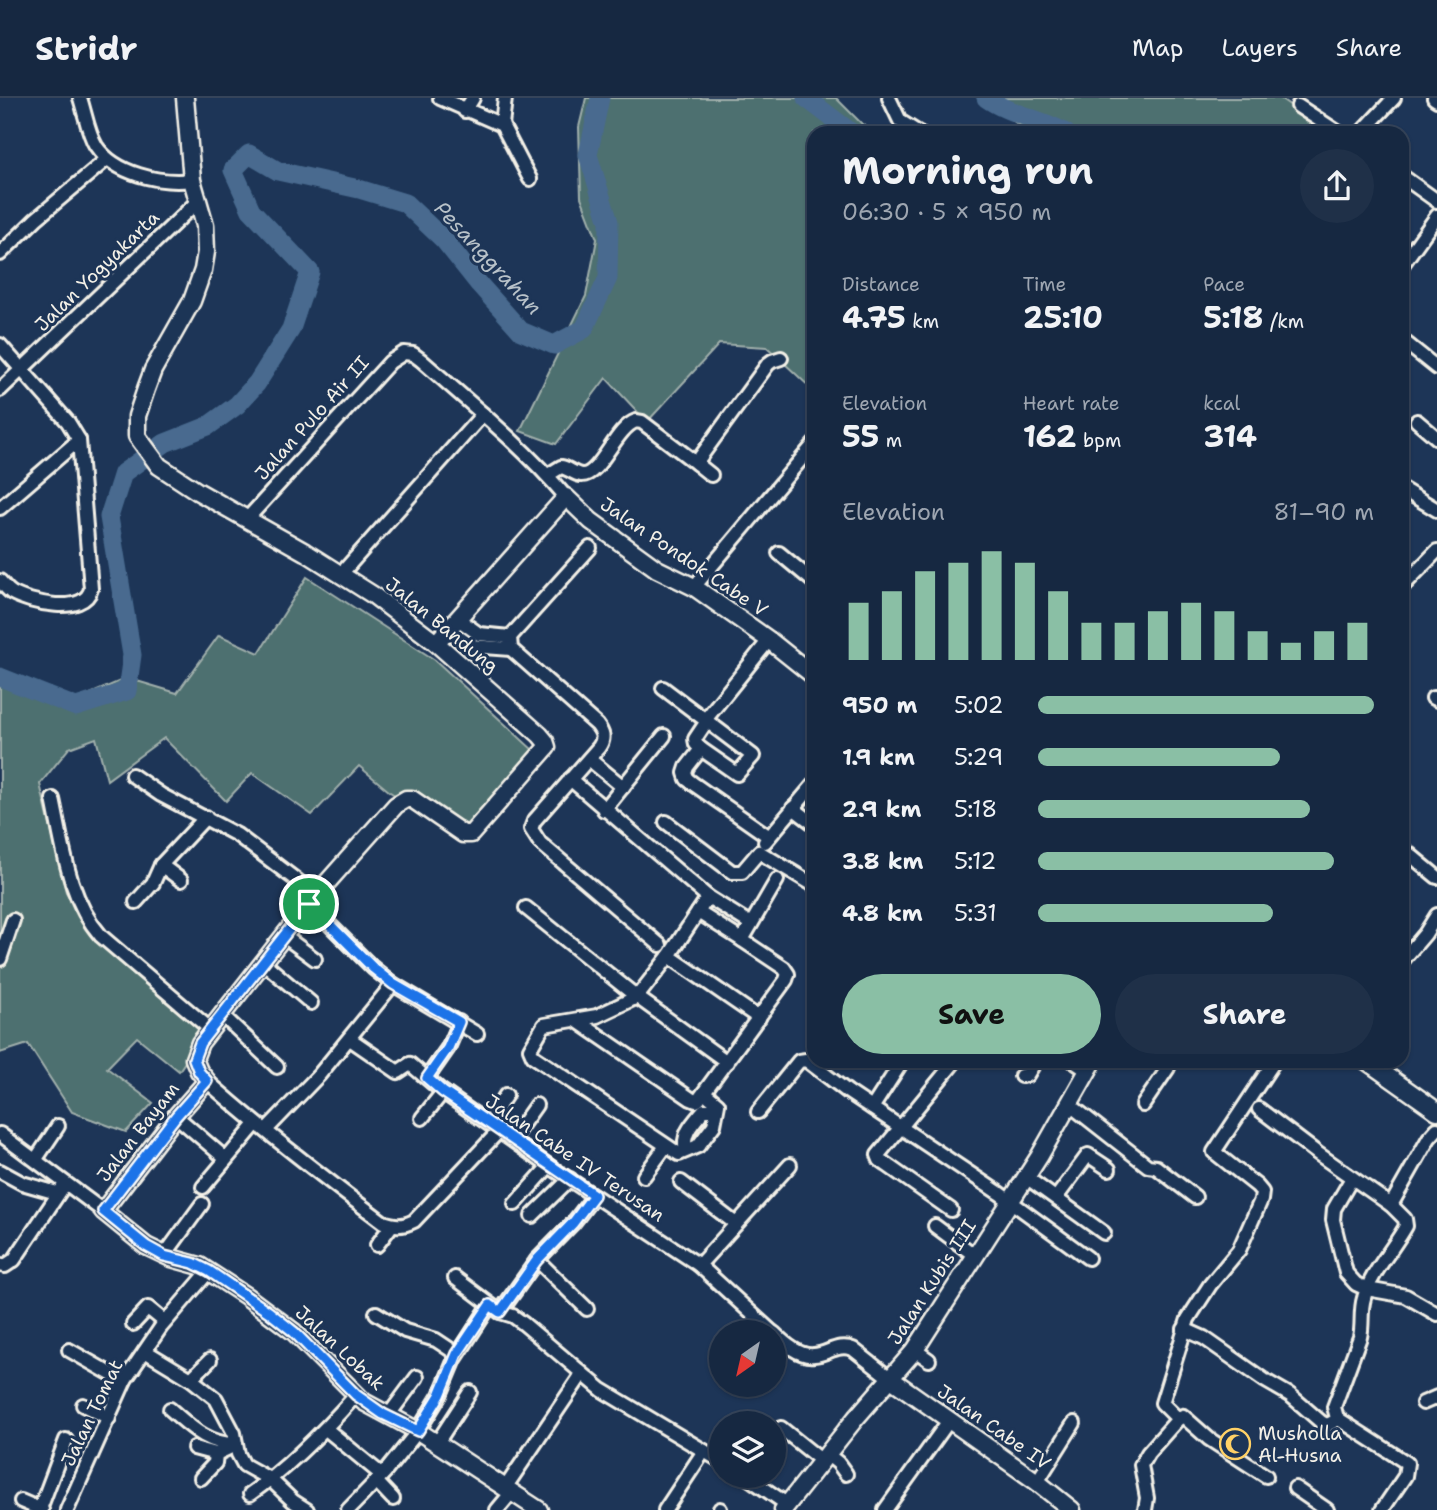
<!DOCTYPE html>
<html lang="en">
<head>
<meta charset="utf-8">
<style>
	:root { --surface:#162841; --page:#1f3048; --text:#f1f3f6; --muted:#9ea6b1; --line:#35445a; --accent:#8abfa5 }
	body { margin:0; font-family:"Shantell Sans",sans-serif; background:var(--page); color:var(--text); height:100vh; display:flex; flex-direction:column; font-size:26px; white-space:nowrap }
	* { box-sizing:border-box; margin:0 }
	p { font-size:23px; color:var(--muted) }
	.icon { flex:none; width:38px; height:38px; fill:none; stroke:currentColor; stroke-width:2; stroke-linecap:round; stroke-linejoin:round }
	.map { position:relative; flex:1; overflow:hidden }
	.details { position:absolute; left:807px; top:28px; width:602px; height:942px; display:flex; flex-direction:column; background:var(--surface); border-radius:21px; box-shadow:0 2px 5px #0004,0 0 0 2px var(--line) }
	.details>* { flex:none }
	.needle { width:46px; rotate:214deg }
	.buttons { position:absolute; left:709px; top:1222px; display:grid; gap:14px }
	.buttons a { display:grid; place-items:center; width:77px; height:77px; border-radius:50%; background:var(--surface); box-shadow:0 2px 5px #0004,0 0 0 2px var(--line); font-size:35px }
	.pin { position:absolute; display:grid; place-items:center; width:60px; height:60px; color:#fff; margin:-30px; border:4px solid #fff; border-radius:50%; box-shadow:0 2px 7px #0007 }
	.round { display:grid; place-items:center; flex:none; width:74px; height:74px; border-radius:37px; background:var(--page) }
	.headline { display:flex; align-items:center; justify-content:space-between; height:119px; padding:0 35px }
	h1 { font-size:38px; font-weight:700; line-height:52px }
	.stats { display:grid; grid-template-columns:repeat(3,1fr); gap:10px; height:119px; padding:7px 35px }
	.stats div { display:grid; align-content:center }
	.stats b { font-size:30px; font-weight:700 }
	.stats small { font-size:19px; font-weight:400 }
	.stats p { font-size:19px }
	.chart { height:196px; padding:14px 35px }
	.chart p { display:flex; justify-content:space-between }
	.chart svg { width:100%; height:126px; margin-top:7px; stroke:var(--accent); stroke-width:6 }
	.action { display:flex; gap:14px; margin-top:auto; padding:14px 35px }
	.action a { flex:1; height:80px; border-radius:42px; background:var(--accent); color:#111; font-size:28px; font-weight:700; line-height:80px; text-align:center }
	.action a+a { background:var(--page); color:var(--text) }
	ul { padding:0 35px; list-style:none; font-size:23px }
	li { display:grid; grid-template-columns:112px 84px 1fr; align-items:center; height:52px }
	li i { height:18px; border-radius:9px; background:var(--accent) }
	header { display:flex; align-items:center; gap:42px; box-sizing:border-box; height:98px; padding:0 35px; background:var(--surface); border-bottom:2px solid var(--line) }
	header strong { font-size:33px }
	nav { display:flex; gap:38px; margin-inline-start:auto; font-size:24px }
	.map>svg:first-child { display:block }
	.green { fill:#4e6f6f; stroke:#a1b0ac; stroke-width:2 }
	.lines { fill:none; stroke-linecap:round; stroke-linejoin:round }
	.river { stroke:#486b8f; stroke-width:19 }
	.minor-casing { stroke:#f4f1e8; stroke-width:18 }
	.tertiary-casing { stroke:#f4f1e8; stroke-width:21 }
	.minor { stroke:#1d3557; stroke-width:12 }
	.tertiary { stroke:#1d3557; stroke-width:16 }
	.route-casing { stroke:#fff; stroke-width:14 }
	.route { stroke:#1a73e8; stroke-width:9 }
	.labels { text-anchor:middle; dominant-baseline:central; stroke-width:6; stroke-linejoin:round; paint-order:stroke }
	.street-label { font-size:19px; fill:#f4f1e8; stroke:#1d3557 }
	.poi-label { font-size:19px; fill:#f4f1e8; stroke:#1d3557; text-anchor:start }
	.water-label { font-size:21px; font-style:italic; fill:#b8c2c9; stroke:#1d3557 }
</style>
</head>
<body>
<header>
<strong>Stridr</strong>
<nav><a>Map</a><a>Layers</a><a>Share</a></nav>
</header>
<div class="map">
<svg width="1437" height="1412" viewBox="0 0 1437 1412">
	<rect width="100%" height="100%" fill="#1d3557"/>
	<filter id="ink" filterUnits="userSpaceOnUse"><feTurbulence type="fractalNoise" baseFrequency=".0143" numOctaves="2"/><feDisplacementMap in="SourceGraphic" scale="14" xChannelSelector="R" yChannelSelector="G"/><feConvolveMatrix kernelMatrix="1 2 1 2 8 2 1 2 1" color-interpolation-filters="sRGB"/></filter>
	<g filter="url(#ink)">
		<g class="green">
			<path d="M586,0h250l26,26 14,9h-62v258l-47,-44 -48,-3 -72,78 -41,-44 -50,66 -36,-13 66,-135 11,-57 -16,-42 -2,-70z"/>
			<path d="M979,0h301l33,24 -6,11h-276z"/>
			<path d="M307,479l128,83 98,90 -71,86 -72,-44 -31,-26 -47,49 -60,-42 -26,28 -62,-63 -57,42 -11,-42 -27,10 -29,36 26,108 41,55 98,85 -26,39 -42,-34 -30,31 46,35 -27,29 -54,-20 -44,-68 -28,9v-377l74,25 53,-23 50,15 42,-58 40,18z"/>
		</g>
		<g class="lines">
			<g class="river">
				<path d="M806,0l46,35"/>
				<path d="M986,0c24,17 54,20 80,35"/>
				<path d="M0,579l76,30 51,-16 5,-36 -23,-138 14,-44 42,-30 43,-17 29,-21 20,-22 34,-54 19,-57 -59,-62 -18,-40 16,-16 29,17 81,18 46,14 39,37 35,44 42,47 33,14 30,-16 24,-51 1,-56 -21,-67 12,-57"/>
			</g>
			<g class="minor-casing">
				<g id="minor">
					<path d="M80,0c5,15 8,35 16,48 19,28 64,38 96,34"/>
					<path d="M440,0l62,27 28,54"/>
					<path d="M889,0l11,23 19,12"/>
					<path d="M1434,0l3,2"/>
					<path d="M1298,8l41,27"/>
					<path d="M465,13l8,-13"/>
					<path d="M502,27l3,-27"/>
					<path d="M1361,35l33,-35"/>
					<path d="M1402,78l35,25"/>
					<path d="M0,156l36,-35 71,-60"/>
					<path d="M1402,167l35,-49"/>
					<path d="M1402,242l35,28"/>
					<path d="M0,247l68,77 11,18 12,149c-7,27 -61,14 -79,4 -5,-3 -8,-8 -12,-12"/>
					<path d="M0,292l199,-190"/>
					<path d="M1417,323l20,17"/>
					<path d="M696,365l15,12"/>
					<path d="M548,377l13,-8c7,1 13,7 20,8 19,2 34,-47 55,-54l6,1 54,41 72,-99 4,-3 9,-3"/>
					<path d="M1402,391l35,21"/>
					<path d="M0,410l79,-68"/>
					<path d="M247,421l143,-157 14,-9 9,1 8,6c50,44 102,86 145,137"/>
					<path d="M590,450l-80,89 1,12 86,76c6,8 8,13 2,22l-65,74 -3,8 9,14 120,102"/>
					<path d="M779,455l35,29"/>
					<path d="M341,476l142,-160"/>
					<path d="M694,489l120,-143"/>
					<path d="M1402,489l35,-36"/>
					<path d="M458,521l21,15 31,3"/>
					<path d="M449,532l22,16 40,3"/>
					<path d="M804,570l10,-12"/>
					<path d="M663,590l90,68 -16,18 -36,-25 -14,18 -2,6 2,6 8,6 73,51"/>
					<path d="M1433,600l4,2"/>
					<path d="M705,622l64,-80"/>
					<path d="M701,651l-5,-5 -1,-5 12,-18"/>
					<path d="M589,661l34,28"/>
					<path d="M132,677l29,20 76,40 79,60"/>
					<path d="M570,681l138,118 43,27"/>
					<path d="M53,701c10,47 15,99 48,137l109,93"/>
					<path d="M793,710l21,16"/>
					<path d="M604,712l60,-74"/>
					<path d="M666,724l66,50h10l17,-20 55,33"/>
					<path d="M765,744l49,-58"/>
					<path d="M1402,750l35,29"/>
					<path d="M161,767l45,-48"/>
					<path d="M136,804l17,-19 8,-18 20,15"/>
					<path d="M309,806l64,64 20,16 84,50"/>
					<path d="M526,810l111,89 90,65"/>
					<path d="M698,814l44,28"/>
					<path d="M284,838l31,23"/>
					<path d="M669,858l90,62"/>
					<path d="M0,861l13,-39"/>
					<path d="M1402,863l23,-27 12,-19"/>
					<path d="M264,865l47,40"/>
					<path d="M221,916l56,53"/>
					<path d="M576,922l115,79 5,2 3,-2 87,-119 2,-6 -4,-6 -42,-28 35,-60"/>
					<path d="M350,941l48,33 12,-8 33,28 106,74 150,99 73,67"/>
					<path d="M1072,962l16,11"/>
					<path d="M1021,978l6,-1 9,-15"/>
					<path d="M427,980l21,-30 11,-26"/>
					<path d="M207,983c56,50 116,96 176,141 12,4 19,5 31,-1l86,-91"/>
					<path d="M705,995l13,11 -4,21 -16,21 -19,8 -146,-98 -3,-7 14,-24 53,-9 40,-19 32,-41 39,-59"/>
					<path d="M1069,1006l79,62 8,1 39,30"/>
					<path d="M1143,1007l25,-37 -10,-8"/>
					<path d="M872,1010l31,-48"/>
					<path d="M1259,1011l58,44 74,52 14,14 1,7c-12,22 -36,48 -42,72 -4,13 -1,26 -4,39l-26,70 3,11 70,45 -2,13 -23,34"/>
					<path d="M758,1014l41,-51 7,-1 42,32 151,101 89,65"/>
					<path d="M176,1018l50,43"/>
					<path d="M422,1020l21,-26"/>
					<path d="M488,1024l18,-27"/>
					<path d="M266,1032l53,-55 74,-91"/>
					<path d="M0,1036l103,77"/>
					<path d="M512,1041l24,-34"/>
					<path d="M686,1052c-5,-16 8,-28 18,-40h11"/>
					<path d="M36,1061l22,-33"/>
					<path d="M0,1073l22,12 35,10"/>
					<path d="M644,1078l22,-30"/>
					<path d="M1026,1079l78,56"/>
					<path d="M1352,1080l-18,31 -1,11 13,53 10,11 11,5 39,7 31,18"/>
					<path d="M681,1084l55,42"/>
					<path d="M203,1089l53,-63"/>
					<path d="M1056,1100l32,-43 21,14"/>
					<path d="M515,1106l34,-38"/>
					<path d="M1391,1107l38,-67 8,-9"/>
					<path d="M951,1112l-71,-50 -2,-5 78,-95"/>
					<path d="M532,1118l38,-37"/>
					<path d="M935,1128l39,29"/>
					<path d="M377,1147l15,-20"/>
					<path d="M164,1158l38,-52"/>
					<path d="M537,1162l50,49"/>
					<path d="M0,1167l5,1 9,-6 51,-76"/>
					<path d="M699,1167l91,-100"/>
					<path d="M455,1180l45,34 13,4 11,8 78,66 119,71"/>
					<path d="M500,1214l37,-52 36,-37 21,-27"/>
					<path d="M376,1215l29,18 31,9 21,14"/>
					<path d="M133,1226l15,-16 17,14"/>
					<path d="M1184,1231l20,9 60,42 26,15 31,27 6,3 12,-6"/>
					<path d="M774,1235c10,10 25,24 40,22 14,-1 24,-12 39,-6l38,30"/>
					<path d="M69,1252l49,28 7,2"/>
					<path d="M915,1252l14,10"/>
					<path d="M145,1253l46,28 25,20 18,34 4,21 6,11 27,15 22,21 14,9"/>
					<path d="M191,1281l19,-19"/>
					<path d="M1423,1305l14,-6"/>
					<path d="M83,1307l26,13"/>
					<path d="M170,1311c20,17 38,36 66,35"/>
					<path d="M388,1318l29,-39"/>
					<path d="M1178,1321l5,-3 26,23 57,37"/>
					<path d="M781,1330l41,33"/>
					<path d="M326,1331l56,46"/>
					<path d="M437,1345l33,-51"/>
					<path d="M194,1350l22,6 17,-8"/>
					<path d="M827,1356l11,9 8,11"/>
					<path d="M744,1377l44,30"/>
					<path d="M201,1380l14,-15 1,-9"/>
					<path d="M376,1383l17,18"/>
					<path d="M1037,1384l37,-59"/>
					<path d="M505,1390l77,-114"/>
					<path d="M1295,1390l32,22"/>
					<path d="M250,1396c40,-28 74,-63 106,-99"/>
					<path d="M21,1403l21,9"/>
					<path d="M40,1411l26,-69"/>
					<path d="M720,1411v1"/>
					<path d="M67,1412l58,-130 36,-53 48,-56"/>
					<path d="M348,1412l37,-38 33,-41 22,-36 15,-36 35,-54"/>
					<path d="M497,1412l15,-18"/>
					<path d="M665,1412l39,-59"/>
					<path d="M885,1412l63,-88"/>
					<path d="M1145,1412l2,-12 -6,-33 7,-12 30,-34 -16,-16 26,-84 22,-34 29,-35 22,-50 1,-8 -5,-6 -43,-34 61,-92"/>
				</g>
			</g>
			<g class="tertiary-casing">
				<g id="tertiary">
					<path d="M185,0l7,82 13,45 1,27 -3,18 -11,31 -39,69 -7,19 -9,27v20l22,30 38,25 108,61 68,43 63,48 104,92 5,6 2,6 -76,87h-8l-51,-35h-6l-10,6 -80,90 -116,148 -6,16 5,12 8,10 -31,35 -73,95 43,35 25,12 29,8 46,30 48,36 70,70 54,29 121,79"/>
					<path d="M436,545l130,-146 25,24 66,48 37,18 75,53 45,36"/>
					<path d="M1365,962l72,51"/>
					<path d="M891,1281l146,103 35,28"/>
					<path d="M783,1412l72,-91 60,-69 124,-193 55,-97"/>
				</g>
			</g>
			<use href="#minor" class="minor"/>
			<use href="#tertiary" class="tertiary"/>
		</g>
	</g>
	<g class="lines" filter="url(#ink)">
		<g class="route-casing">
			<path id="route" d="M309,806l64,64 20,16 66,38 -11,26 -21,30 16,14 151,103 -21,28 -36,37 -37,52 -10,-7 -33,49 -17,41 -22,36 -35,-17 -27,-19 -62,-63 -25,-20 -60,-41 -16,-8 -29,-7 -18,-10 -43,-35 73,-95 31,-35 -8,-9 -5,-13 6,-16z"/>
		</g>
		<use href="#route" class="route"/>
	</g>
	<defs>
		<g id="mosque-ring" transform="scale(1.575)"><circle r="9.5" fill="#1d3557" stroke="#ffd166" stroke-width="1.5"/><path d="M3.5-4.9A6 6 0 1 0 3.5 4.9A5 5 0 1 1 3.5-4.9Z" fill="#ffd166"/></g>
	</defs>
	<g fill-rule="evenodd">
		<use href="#mosque-ring" x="1235" y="1346"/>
	</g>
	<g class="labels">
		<g class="street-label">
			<text transform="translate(97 173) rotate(-44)">Jalan Yogyakarta</text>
			<text transform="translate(312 320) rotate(-48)">Jalan Pulo Air II</text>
			<text transform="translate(684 459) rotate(34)">Jalan Pondok Cabe V</text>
			<text transform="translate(442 527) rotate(39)">Jalan Bandung</text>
			<text transform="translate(138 1034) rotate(-52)">Jalan Bayam</text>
			<text transform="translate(575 1060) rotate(34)">Jalan Cabe IV Terusan</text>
			<text transform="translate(932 1184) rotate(-57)">Jalan Kubis III</text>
			<text transform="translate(340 1250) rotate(43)">Jalan Lobak</text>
			<text transform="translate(92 1315) rotate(-64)">Jalan Tomat</text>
			<text transform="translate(994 1329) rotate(35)">Jalan Cabe IV</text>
		</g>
		<g class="poi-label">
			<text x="1258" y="1335">Musholla<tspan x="1258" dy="22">Al-Husna</tspan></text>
		</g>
		<g class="water-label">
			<text transform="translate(488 160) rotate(47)">Pesanggrahan</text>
		</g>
	</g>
</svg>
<div class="buttons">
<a><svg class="needle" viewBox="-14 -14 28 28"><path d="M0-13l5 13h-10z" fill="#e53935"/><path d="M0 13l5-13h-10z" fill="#9ea6b1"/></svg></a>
<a><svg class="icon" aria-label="layers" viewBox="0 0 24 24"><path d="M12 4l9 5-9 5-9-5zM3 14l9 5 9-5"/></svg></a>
</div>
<div class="pin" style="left:309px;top:806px;background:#1e9e55"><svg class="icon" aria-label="arrive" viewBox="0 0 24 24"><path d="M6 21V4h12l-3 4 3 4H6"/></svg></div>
<section class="details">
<div class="headline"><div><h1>Morning run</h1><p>06:30 · 5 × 950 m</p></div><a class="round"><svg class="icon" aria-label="share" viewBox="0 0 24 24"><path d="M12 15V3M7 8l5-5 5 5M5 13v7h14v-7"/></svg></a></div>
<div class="stats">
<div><p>Distance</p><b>4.75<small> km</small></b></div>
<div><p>Time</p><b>25:10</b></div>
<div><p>Pace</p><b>5:18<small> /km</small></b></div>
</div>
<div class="stats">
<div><p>Elevation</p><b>55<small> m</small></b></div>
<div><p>Heart rate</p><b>162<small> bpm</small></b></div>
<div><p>kcal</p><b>314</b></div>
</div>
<div class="chart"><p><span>Elevation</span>81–90 m</p>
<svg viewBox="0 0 160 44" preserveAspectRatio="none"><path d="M5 44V24M15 44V20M25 44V13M35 44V10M45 44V6M55 44V10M65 44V20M75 44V31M85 44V31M95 44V27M105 44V24M115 44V27M125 44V34M135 44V38M145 44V34M155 44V31"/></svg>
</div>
<ul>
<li><b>950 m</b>5:02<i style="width:100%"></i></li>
<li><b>1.9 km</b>5:29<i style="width:72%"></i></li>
<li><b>2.9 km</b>5:18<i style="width:81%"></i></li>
<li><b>3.8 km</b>5:12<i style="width:88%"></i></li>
<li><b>4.8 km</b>5:31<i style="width:70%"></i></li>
</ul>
<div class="action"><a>Save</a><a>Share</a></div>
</section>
</div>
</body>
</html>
